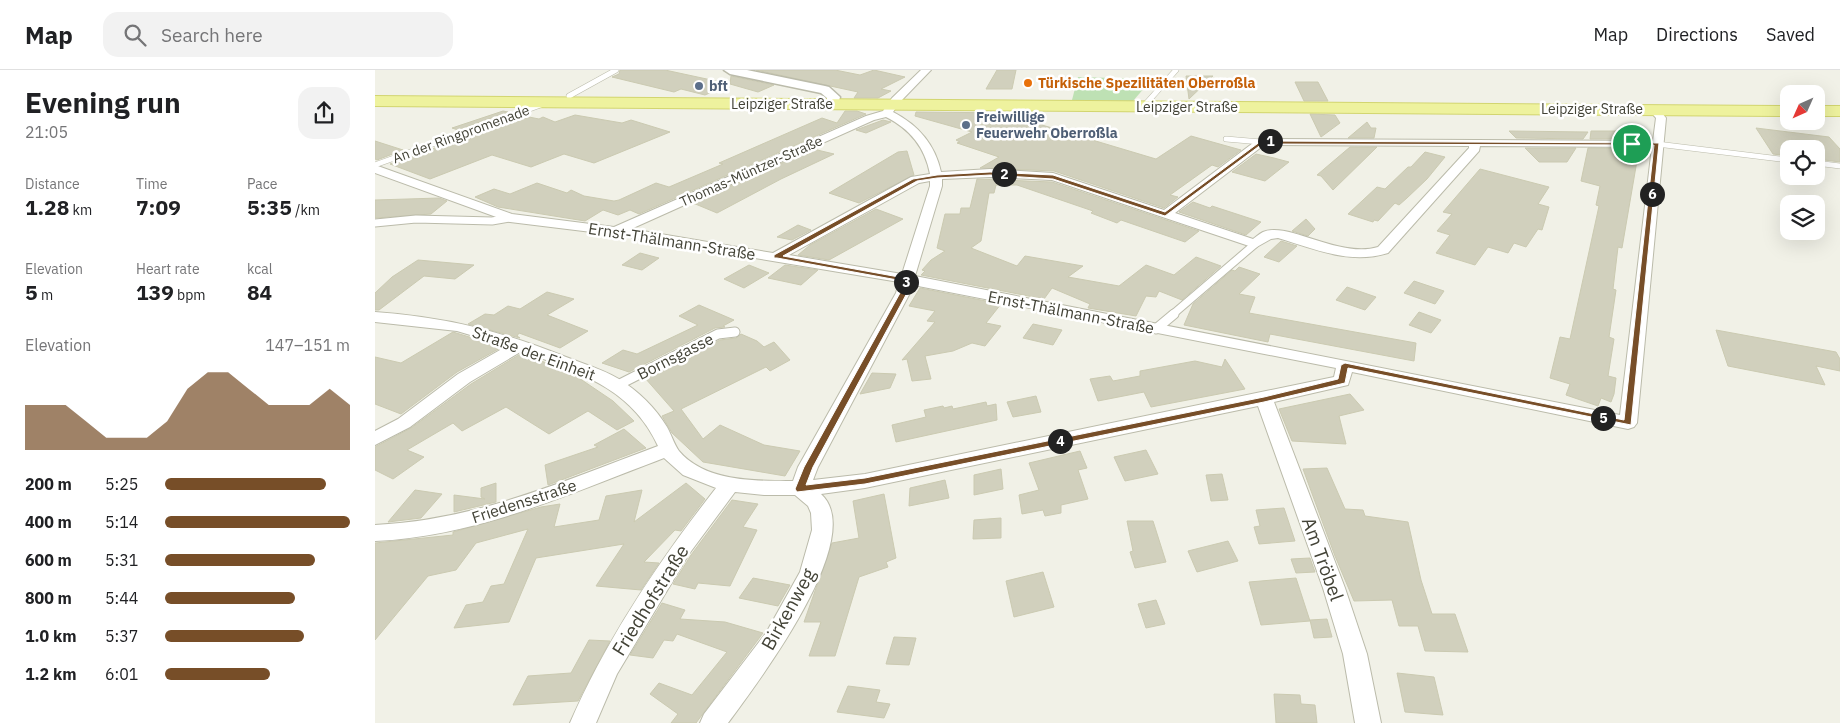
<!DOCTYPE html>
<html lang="en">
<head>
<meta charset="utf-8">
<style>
	:root { --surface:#fff; --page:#f2f2f2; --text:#202124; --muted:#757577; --line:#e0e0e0; --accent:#774e28 }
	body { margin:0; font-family:"IBM Plex Sans",sans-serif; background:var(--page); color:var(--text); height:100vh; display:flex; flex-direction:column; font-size:19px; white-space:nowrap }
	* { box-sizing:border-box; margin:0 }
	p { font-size:16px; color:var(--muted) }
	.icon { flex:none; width:28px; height:28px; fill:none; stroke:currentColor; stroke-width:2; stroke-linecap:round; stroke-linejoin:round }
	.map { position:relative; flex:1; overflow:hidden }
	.details { display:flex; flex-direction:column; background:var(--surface); width:375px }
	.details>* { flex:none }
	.needle { width:32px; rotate:225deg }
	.fabs { position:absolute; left:1405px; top:15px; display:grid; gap:10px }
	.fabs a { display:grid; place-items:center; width:45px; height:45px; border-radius:10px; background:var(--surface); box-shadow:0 5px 20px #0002; font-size:25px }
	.pin { position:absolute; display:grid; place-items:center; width:42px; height:42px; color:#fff; margin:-21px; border:2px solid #fff; border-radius:50%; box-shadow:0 1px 5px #0007 }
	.km { position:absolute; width:25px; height:25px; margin:-12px; border-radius:50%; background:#222; color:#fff; font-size:14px; line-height:25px; text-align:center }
	.round { display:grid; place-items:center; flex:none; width:52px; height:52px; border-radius:15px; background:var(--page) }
	.head { display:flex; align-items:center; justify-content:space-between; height:85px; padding:0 25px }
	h1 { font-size:28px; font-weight:700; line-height:38px }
	.stats { display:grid; grid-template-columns:repeat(3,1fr); gap:8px; height:85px; padding:5px 25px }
	.stats div { display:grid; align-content:center }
	.stats b { font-size:21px; font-weight:700 }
	.stats small { font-size:14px; font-weight:400 }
	.stats p { font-size:14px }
	.chart { height:140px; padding:10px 25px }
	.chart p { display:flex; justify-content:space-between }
	.chart svg { width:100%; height:90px; margin-top:5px; fill:var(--accent); opacity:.7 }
	ul { padding:0 25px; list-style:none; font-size:16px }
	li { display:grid; grid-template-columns:80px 60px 1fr; align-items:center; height:38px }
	li i { height:12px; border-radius:6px; background:var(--accent) }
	header { display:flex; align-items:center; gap:30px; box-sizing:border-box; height:70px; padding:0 25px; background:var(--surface); border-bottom:1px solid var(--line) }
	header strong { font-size:24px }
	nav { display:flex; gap:28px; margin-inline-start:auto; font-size:18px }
	.search { width:350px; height:45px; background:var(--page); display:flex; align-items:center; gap:12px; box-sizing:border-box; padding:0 18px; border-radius:15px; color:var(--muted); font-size:19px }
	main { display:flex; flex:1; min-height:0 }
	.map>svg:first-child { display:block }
	.green { fill:#bee1b4 }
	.building { fill:#d1d0bd; stroke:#cbcab1 }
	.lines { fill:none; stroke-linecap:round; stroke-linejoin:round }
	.service-far2-casing { stroke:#bba; stroke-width:6 }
	.service-far1-casing { stroke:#bba; stroke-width:9 }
	.service-casing { stroke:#bba; stroke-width:11 }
	.minor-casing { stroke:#bba; stroke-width:2 }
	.tertiary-casing { stroke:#bba; stroke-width:3 }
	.primary-casing { stroke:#d2d570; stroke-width:2 }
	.service-far2 { stroke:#fff; stroke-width:5 }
	.service-far1 { stroke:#fff; stroke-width:7 }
	.service { stroke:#fff; stroke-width:9 }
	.minor { fill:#fff; fill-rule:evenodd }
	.tertiary { fill:#fff; fill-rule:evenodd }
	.primary { fill:#eef29e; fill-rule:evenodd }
	.route { fill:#774e28; stroke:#fff; fill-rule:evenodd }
	.food-dot { fill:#e8710a; stroke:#fff; stroke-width:2 }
	.service-dot { fill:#5c6f8a; stroke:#fff; stroke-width:2 }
	.labels { text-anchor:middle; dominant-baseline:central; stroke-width:5; stroke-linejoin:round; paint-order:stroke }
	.far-food-label { font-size:14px; font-weight:bold; fill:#c56008; stroke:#fff; text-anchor:start }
	.far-service-label { font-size:14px; font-weight:bold; fill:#4e5e75; stroke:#fff; text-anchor:start }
	.far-street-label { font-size:14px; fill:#434337; stroke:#fff }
	.street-label { font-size:16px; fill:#434337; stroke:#fff }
	.near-street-label { font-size:19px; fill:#434337; stroke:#fff }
</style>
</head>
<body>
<header>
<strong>Map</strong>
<div class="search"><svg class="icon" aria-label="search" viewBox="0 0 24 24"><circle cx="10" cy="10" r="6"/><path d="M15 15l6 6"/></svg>Search here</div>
<nav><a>Map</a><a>Directions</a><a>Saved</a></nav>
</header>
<main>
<section class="details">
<div class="head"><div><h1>Evening run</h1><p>21:05</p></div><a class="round"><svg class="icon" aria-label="share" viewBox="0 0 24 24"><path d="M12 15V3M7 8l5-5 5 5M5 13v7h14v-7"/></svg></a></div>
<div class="stats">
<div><p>Distance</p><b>1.28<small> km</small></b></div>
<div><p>Time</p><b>7:09</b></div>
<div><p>Pace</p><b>5:35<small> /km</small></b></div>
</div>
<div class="stats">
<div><p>Elevation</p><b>5<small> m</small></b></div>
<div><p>Heart rate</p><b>139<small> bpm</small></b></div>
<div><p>kcal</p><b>84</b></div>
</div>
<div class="chart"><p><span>Elevation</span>147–151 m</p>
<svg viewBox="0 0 160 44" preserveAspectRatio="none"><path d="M0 44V22L10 22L20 22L30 30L40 38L50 38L60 38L70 30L80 14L90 6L100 6L110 14L120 22L130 22L140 22L150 14L160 22V44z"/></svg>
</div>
<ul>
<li><b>200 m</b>5:25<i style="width:87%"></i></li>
<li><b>400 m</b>5:14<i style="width:100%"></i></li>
<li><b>600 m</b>5:31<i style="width:81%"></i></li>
<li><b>800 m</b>5:44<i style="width:70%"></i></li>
<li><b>1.0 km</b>5:37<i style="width:75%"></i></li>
<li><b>1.2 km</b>6:01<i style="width:57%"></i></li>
</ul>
</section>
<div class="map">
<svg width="1465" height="653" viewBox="0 0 1465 653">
	<rect width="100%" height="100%" fill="#f1f1e7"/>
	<path class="green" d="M703,7l74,2 -19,22 -61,-1z"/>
	<g class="building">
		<path d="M245,0h45l65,14 1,-8 43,9 -16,7 -28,-8 -25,11 -24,-6 -7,3 -62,-15 7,-3z"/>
		<path d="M381,0h79l25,5 14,-5 31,7 -24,12 10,2 -13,7h-24l4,-6z"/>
		<path d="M622,0h19l-4,19h-26z"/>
		<path d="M811,6h27l-24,23z"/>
		<path d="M920,12h23l10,19h-24z"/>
		<path d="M128,41l5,1 -50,18 -6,-2z"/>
		<path d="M470,41h12l9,3 -227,100 -9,-4 -12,5 -15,-5 -18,11 -87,-14 -23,-10 19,-8 16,5 27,-11 30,10 4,-3 13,6 30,5 5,-1 37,-17 13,4 54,-23 -4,-1 103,-45 15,5z"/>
		<path d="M541,42l97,1 30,4 -1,8 114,34 35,-23 50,14 -23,17 -6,-2 -42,30 8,2 -14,11 -110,-37 -74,-3 19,-11 -42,-14 3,-1 -4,-2 16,-8 -57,-16z"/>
		<path d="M935,44l25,1 5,8 -19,14z"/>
		<path d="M200,45l47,8 9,-3 39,12 -76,31 -30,-9 -33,13 -39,-12 -62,24 -40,-15 134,-48 15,3 4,-2 12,5z"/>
		<path d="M508,50l8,2 -25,11 -10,-3z"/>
		<path d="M992,52l4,6h5l-2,10h-26z"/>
		<path d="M1381,58l73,9 11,12v13l-24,-3v-10h-27v7l-16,-2z"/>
		<path d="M1134,61l79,1 -5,7 -67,-1z"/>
		<path d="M1216,61h29l21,2 -1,6h-50z"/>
		<path d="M0,71l28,9 -26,10 -2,-1z"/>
		<path d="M975,77h27l-44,43 -12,-14 -4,-1z"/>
		<path d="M1150,78h51l-9,14h-28z"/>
		<path d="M1213,78l51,1 -17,99 -4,-1 -5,42 3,1 -7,47 5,2 -6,37 8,2 -2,16 -3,8 -10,-4 -3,8 -32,-11 4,-11 -20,-6 10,-41 10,2 29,-133 -3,-1 4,-19 -19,-5z"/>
		<path d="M438,79l21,5 -53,25 -64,34 -24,-10z"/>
		<path d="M532,81l7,24 -55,28 -30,-10 69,-41z"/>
		<path d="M1050,82l20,5 -18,22 -20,19 -8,7 -4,-2 -17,18 -4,-1 -1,2 -25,-8 29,-27 8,2 23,-22h3z"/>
		<path d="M881,84l18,4 15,4 -24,19 -33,-9z"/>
		<path d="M1105,99l69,18 -11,17 11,3 -7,23 -4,-1 -12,18 -12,-4 -6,10 -20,-6 -13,18 -39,-12 14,-18 -13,-4 15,-17 -9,-2z"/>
		<path d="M602,109l75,3 147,49 -14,11 -64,-22 -4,3 -26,-10 2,-2 -76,-26h-21l-2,8h-5l-8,48 -10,7 46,18 8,-10 58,10 -15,11 51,9 27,-21 28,10 22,-18 25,9 -39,34 -23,-9 -3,6 -10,-1 -10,20 -48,-8 2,-4 -38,-16 -8,11 -123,-24 4,-4 -3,-1 9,-10 14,-9 -8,-3 8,-34h15l1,-6h9z"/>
		<path d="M64,128l8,3 -16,13 -56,4v-18z"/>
		<path d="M818,132l17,6 2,-2 49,16 -15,13 -67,-23z"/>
		<path d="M501,139l27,10 -74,41 -31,-5 12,-10z"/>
		<path d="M931,149l9,10 -7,7 -16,-5z"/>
		<path d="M423,155l13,5 -19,10 -15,-3z"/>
		<path d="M906,171l16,5 -18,16 -15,-5z"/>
		<path d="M265,183l19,5 -17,12 -20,-5z"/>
		<path d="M43,190l56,5 -19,14 -31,-3 -45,34h-4v-17l17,-16z"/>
		<path d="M374,195l20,8 -25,15 -20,-9z"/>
		<path d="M410,195l33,5 -17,15 -33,-7z"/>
		<path d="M864,197l21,7 -21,20 16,3 -6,16 167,30 -2,18 -144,-27 -2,8 -84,-17 9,-21 39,-34 3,1z"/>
		<path d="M1039,211l30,10 -9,13 -31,-11z"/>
		<path d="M972,217l29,10 -11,13 -29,-10z"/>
		<path d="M545,218l81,16 -15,19 15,3 -16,20 -13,-3 -19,8 -28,5 6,23 -19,2 -5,-22 -5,1 33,-38 -8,-1 8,-10 -26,-5z"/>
		<path d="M172,222l27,7 -27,16 41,16 -28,17 -41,-15 -2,3 3,2 -52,-14 17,-10 9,1 14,-9 12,3z"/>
		<path d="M324,235l35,15 -11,6 2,1 -10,1 -86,44 -27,-9 21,-13 14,4 61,-29 -19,-9z"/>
		<path d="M1044,242l22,8 -10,13 -22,-8z"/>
		<path d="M658,254l29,6 -9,15 -30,-7z"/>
		<path d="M1341,260l120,22 4,7v12l-24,-5 9,19 -97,-19z"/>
		<path d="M78,262l49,15 -45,25 -56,42 -26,-10v-47l26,6z"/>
		<path d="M366,264l16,7 7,6 10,-5 16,18 -20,11 -4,-4 -85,42 22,30 17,-14 44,20 36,6 -15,25 -82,-14 -31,-29 -10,-17 12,-5 -29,-33 75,-38 16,-2z"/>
		<path d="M147,283l51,21 40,27 21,20 -17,9 -29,-19 -39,23 -43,-27 -44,24 -9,-8 -46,27 17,7 -31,22 -18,-9v-23l36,-19 60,-44z"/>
		<path d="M850,289l20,30 -94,18 -7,-15 -46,9 -8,-22 20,-3 3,5 27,-5v-5l55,-10 27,6z"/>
		<path d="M497,303l24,1 -6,14 -30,6z"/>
		<path d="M975,324l14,16 -25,6 7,28 -54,-3 -13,-32z"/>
		<path d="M661,326l5,16 -28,5 -6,-15z"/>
		<path d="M611,332l1,4 9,-2 1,16 -101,22 -4,-17 34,-8 -2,-7 19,-4 1,2 8,-2 1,3z"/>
		<path d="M249,359l22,19 -98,37 -3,-20 53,-18 -4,-2z"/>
		<path d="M771,380l12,24 -33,7 -11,-24z"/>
		<path d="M705,381l7,17 -9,2 10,29 -27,6v8l-16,3 -2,-6 -21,4 -3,-19 20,-5 -10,-27z"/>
		<path d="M952,398l18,41 18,1 2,6 43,6 13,58 11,34h23l13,38 -43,-1 -7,-25h-19l-7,-26 -38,1 -19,-45 -32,-87z"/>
		<path d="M626,399l2,20 -29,6v-20z"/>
		<path d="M847,404l6,26 -17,1 -5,-26z"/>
		<path d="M570,410l4,18 -40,8 1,-18z"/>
		<path d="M121,413v19l-42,10v-17l31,4 -4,-2v-9z"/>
		<path d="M311,413l19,16 -24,32 -6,-1 -31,32 15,1 -18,27 -45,-4 28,-42 -88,14 -27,64 -55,6 12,-23 17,-3 8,-16 13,-2 24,-55 -52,14 -20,27 -28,6 -53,64v-97l78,-8v-3l88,-25 19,-3 -6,23 45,-7 7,-24 36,-6 -8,32z"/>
		<path d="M40,420l27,4 -21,24 -33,4z"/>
		<path d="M509,424l12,64 -10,4 2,5 -29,10 -24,79h-26l12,-34h-17l28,-79 27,-5 -6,-37z"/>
		<path d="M357,430l26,4 -15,23 14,3 -27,56 -32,-3 -3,6 -22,-5 18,-29z"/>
		<path d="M909,438l11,33 -36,3 -5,-17 6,-1 -4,-16z"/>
		<path d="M626,448v20l-28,1 1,-19z"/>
		<path d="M752,451h26l13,41 -31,6 -5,-16 3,-1z"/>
		<path d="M853,471l10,20 -41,11 -9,-21z"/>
		<path d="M935,488l5,14 -19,1 -5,-14z"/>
		<path d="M668,502l11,35 -40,10 -8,-36z"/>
		<path d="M378,508l37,7 -12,21 -39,-8z"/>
		<path d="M921,508l14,43 -49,4 -12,-43z"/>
		<path d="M781,530l9,24 -19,4 -8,-24z"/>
		<path d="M287,533l23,7 -5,9 45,3 38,11 -67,90h-25l7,-9 -28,-20 9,-11 33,12 35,-43 -50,-18 -4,7 -9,-1 -11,18 -23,-3z"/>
		<path d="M952,549l5,18 -18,1 -4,-18z"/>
		<path d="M519,567l22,1 -7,27 -23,-1z"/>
		<path d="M214,570l21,1 -32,60 -65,4 15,-29 43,-3z"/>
		<path d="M1022,603l37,4 9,38 -38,-3z"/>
		<path d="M473,616l32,4 -4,12 14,2 -6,14 -47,-6z"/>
		<path d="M899,624l26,1 1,9 14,1 2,18h-41z"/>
	</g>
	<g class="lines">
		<g class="service-far2-casing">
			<g id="service-far2">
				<path d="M194,26l47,-26"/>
				<path d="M768,37l33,-37"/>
				<path d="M851,69l35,3"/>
				<path d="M1282,74l132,16"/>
				<path d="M1441,93l24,3"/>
				<path d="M0,95l171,-62"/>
			</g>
		</g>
		<g class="service-far1-casing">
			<g id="service-far1">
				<path d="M0,153l41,-4 76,2 18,-3"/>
				<path d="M797,245l83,-71"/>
			</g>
		</g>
		<g class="service-casing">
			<g id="service">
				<path d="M781,259l18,-15"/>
				<path d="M241,316l102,-52 17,-2"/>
			</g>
		</g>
		<g class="minor-casing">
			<path id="minor" d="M546,0h10l-31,32 -7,10c25,13 42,32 48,60l49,-3 63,4 111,37 93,-70 4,-1 392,2 3,-23 -7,-8 1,-2h8l8,10 -29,305 -3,4 -6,2 -276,-57 -4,13 -74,17 71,186 22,66 14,69h-26l-12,-69 -20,-66 -65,-182 -393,82 -44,6c48,43 -65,191 -93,229h-28l4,-9 62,-81 34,-61 12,-42 -1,-17 -3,-7 -13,-11h-31l-29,-3 -46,62 -72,120 -21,49h-26c37,-85 89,-162 146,-235l-33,-13 -19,-17c-95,36 -186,78 -289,83v-16c102,-5 189,-44 283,-79 -27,-59 -81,-74 -136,-95l-52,31 -60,45 -35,18v-14l23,-12 60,-45 49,-28 -50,-15 -82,-9v-10c71,5 126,19 191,45 18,7 36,12 53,22 19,12 36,28 48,48 4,7 7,17 12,24 26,31 77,30 114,30l5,-14 98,-174 3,-11 -283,-47 -106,-13 -135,-49v-8l137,49 102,13 252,-111 17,-5 9,-13zM511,47c24,12 39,30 44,57l-19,3 -138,76 -142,-24 243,-109zM889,75l205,1v2l-91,99c-38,12 -90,-26 -115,-15 -4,2 -7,5 -10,7l-78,-26zM1105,76l172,1 -32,268 -705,-139 27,-90v-7l48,-2 62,3 203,68 16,-9 7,-1c37,11 72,27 110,15l91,-102zM555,111v5l-28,88 -113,-19 130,-72zM538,215l423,83 -2,9 -469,97 -52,6 5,-13 92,-174z"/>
		</g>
		<g class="tertiary-casing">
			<path id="tertiary" d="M349,0h23l78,16 4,1 11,10 -3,11h-10l-1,-3 1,-7 -6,-5 -91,-19z"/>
		</g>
		<g class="primary-casing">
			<g id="primary">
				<path d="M0,26l1414,10v10l-1414,-10z"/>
				<rect x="1441" y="36" width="24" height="10"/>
			</g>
		</g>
		<use href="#service-far2" class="service-far2"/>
		<use href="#service-far1" class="service-far1"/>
		<use href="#service" class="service"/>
		<use href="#minor" class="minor"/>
		<use href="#tertiary" class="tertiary"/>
		<use href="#primary" class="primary"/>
	</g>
	<path class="route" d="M886,71l398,2 -28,282 -283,-57 -3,15 -81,19 -399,82 -68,8 -2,-3 9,-22 96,-174 3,-12 -126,-23h-3v-3l139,-76 24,-4 53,-3 63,3 112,37zM887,74l392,1 -30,275 -279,-57 -4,2 -3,14 -74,18 -399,81 -59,7 7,-18 94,-174 3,-14 -127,-23 134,-75 20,-3 53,-3 63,4 112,37z"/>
	<circle class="food-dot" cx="653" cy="13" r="5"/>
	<g class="service-dot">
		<circle cx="324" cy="16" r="5"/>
		<circle cx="591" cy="55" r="5"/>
	</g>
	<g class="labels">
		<g class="far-food-label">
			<text x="663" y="13">Türkische Spezilitäten Oberroßla</text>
		</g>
		<g class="far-service-label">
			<text x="334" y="16">bft</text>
			<text x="601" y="47">Freiwillige<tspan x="601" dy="16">Feuerwehr Oberroßla</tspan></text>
		</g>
		<g class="far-street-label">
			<text x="407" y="34">Leipziger Straße</text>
			<text x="812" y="37">Leipziger Straße</text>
			<text x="1217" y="39">Leipziger Straße</text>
			<text transform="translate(86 64) rotate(-20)">An der Ringpromenade</text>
			<text transform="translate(376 101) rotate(-24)">Thomas-Müntzer-Straße</text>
		</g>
		<g class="street-label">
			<text transform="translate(297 171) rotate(9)">Ernst-Thälmann-Straße</text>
			<text transform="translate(696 242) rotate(11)">Ernst-Thälmann-Straße</text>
			<text transform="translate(159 283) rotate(20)">Straße der Einheit</text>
			<text transform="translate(300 286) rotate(-27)">Bornsgasse</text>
			<text transform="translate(149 431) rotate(-18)">Friedensstraße</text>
		</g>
		<g class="near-street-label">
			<text transform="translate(948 489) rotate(70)">Am Tröbel</text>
			<text transform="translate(275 530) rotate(-58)">Friedhofstraße</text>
			<text transform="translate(413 539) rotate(-61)">Birkenweg</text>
		</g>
	</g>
</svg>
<div class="fabs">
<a><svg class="needle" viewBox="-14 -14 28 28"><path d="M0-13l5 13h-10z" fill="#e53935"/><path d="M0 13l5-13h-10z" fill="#757577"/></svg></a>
<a><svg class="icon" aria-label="locate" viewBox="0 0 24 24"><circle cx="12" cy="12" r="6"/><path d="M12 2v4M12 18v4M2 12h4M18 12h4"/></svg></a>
<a><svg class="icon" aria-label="layers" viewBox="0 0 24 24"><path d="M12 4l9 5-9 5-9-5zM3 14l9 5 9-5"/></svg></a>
</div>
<div class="pin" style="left:1257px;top:74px;background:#1e9e55"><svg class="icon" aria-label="arrive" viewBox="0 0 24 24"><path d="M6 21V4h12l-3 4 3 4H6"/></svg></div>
<b class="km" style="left:895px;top:71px">1</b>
<b class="km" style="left:629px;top:104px">2</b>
<b class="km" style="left:531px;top:212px">3</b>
<b class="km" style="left:685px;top:371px">4</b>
<b class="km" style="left:1228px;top:348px">5</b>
<b class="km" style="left:1277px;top:124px">6</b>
</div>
</main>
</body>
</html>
